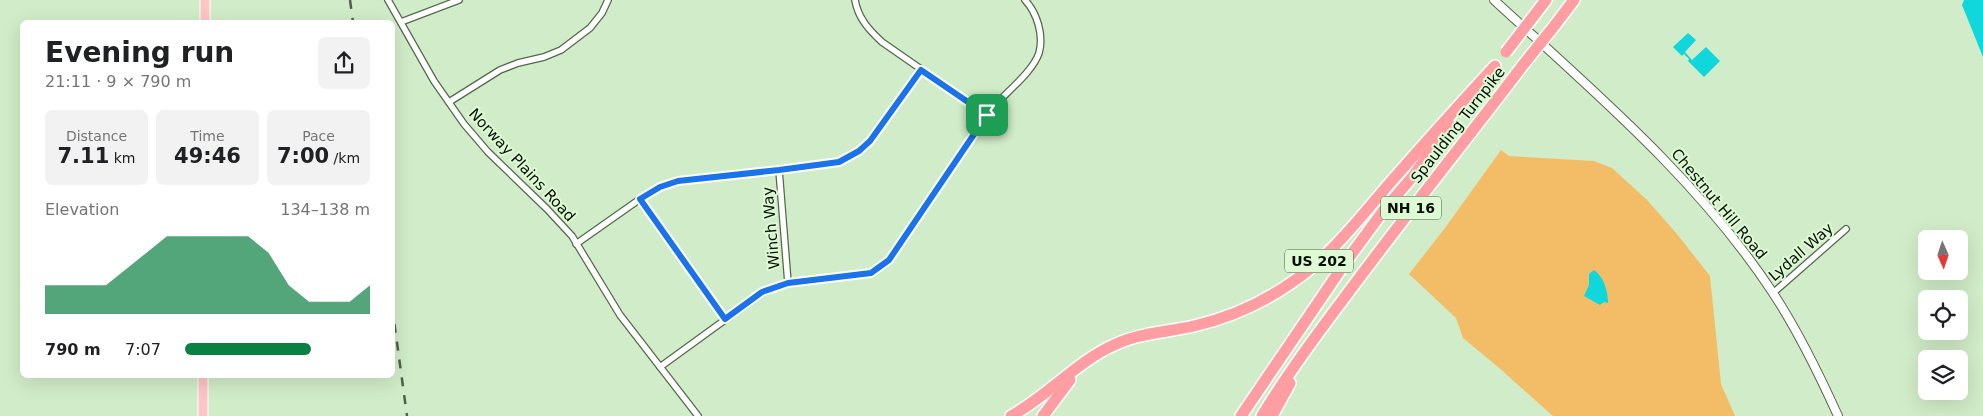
<!DOCTYPE html>
<html lang="en">
<head>
<meta charset="utf-8">
<style>
	:root { --surface:#fff; --page:#f2f2f2; --text:#202124; --muted:#757577; --accent:#0b8043 }
	body { margin:0; font-family:"DejaVu Sans",sans-serif; background:var(--page); color:var(--text); height:100vh; display:flex; flex-direction:column; font-size:19px; white-space:nowrap }
	* { box-sizing:border-box; margin:0 }
	p { font-size:16px; color:var(--muted) }
	.icon { flex:none; width:28px; height:28px; fill:none; stroke:currentColor; stroke-width:2; stroke-linecap:round; stroke-linejoin:round }
	.map { position:relative; flex:1; overflow:hidden }
	.drawer { position:absolute; left:20px; top:20px; width:375px; height:358px; display:flex; flex-direction:column; background:var(--surface); border-radius:8px; box-shadow:0 5px 20px #0002 }
	.drawer>* { flex:none }
	.needle { width:32px; rotate:177deg }
	.fabs { position:absolute; left:1918px; top:230px; display:grid; gap:10px }
	.fabs a { display:grid; place-items:center; width:50px; height:50px; border-radius:8px; background:var(--surface); box-shadow:0 5px 20px #0002; font-size:25px }
	.pin { position:absolute; display:grid; place-items:center; width:42px; height:42px; color:#fff; margin:-21px; border-radius:10px; box-shadow:0 2px 8px #0006 }
	.round { display:grid; place-items:center; flex:none; width:52px; height:52px; border-radius:8px; background:var(--page) }
	.overview { display:flex; align-items:center; justify-content:space-between; height:85px; padding:0 25px }
	h1 { font-size:28px; font-weight:800; line-height:38px }
	.figures { display:grid; grid-template-columns:repeat(3,1fr); gap:8px; height:85px; padding:5px 25px }
	.figures div { display:grid; align-content:center; border-radius:8px; background:var(--page); text-align:center }
	.figures b { font-size:21px; font-weight:800 }
	.figures small { font-size:14px; font-weight:400 }
	.figures p { font-size:14px }
	.chart { height:140px; padding:10px 25px }
	.chart p { display:flex; justify-content:space-between }
	.chart svg { width:100%; height:90px; margin-top:5px; fill:var(--accent); opacity:.7 }
	ul { padding:0 25px; list-style:none; font-size:16px }
	li { display:grid; grid-template-columns:80px 60px 1fr; align-items:center; height:38px }
	li i { height:12px; border-radius:6px; background:var(--accent) }
	.map>svg:first-child { display:block }
	.green { fill:#f3bd68 }
	.water { fill:#10d7dc }
	.lines { fill:none; stroke-linecap:round; stroke-linejoin:round }
	.minor-casing { stroke:#536a4a; stroke-width:8 }
	.tertiary-casing { stroke:#536a4a; stroke-width:10 }
	.primary-casing { stroke:#fff; stroke-width:11 }
	.motorway-casing { stroke:#fff; stroke-width:14 }
	.minor { stroke:#fff; stroke-width:5.5 }
	.tertiary { stroke:#fff; stroke-width:8 }
	.primary { stroke:#fec5c7; stroke-width:9 }
	.motorway { stroke:#fe9ea2; stroke-width:11 }
	.rail { stroke:#505f4b; stroke-width:2.5; stroke-dasharray:9 9; stroke-linecap:butt }
	.motorway-bridge-casing { stroke:#fff; stroke-width:14; stroke-linecap:butt }
	.motorway-bridge { stroke:#fe9ea2; stroke-width:11 }
	.route-casing { stroke:#fff; stroke-width:10 }
	.route { stroke:#1a73e8; stroke-width:6 }
	.labels { text-anchor:middle; dominant-baseline:central; stroke-width:4; stroke-linejoin:round; paint-order:stroke }
	.shield { fill:#defad5; stroke:#485643; stroke-width:1 }
	.shield-label { font-size:14px; font-weight:bold; fill:#070f04 }
	.street-label { font-size:15px; fill:#070f04; stroke:#defad5 }
</style>
</head>
<body>
<div class="map">
<svg width="1983" height="416" viewBox="0 0 1983 416">
	<rect width="100%" height="100%" fill="#d1ecc8"/>
	<path class="green" d="M1501,150l8,6 85,5 18,7 35,32 30,34 33,42 11,108 14,32h-182l-55,-49 -35,-29 -7,-20 -47,-44 36,-46z"/>
	<g class="water">
		<path d="M1964,0h19v57l-21,-52z"/>
		<path d="M1688,33l8,7 -11,12 7,8 14,-13 14,14 -16,16 -16,-16 1,-2 -5,-5 -2,2 -9,-9z"/>
		<path d="M1594,270c10,7 14,21 14,33l-4,-1 -4,3 -16,-9 5,-11v-11z"/>
	</g>
	<g class="lines">
		<g class="minor-casing">
			<g id="minor">
				<path d="M388,0l46,81 30,43 24,28 59,57 25,27 48,79 78,101"/>
				<path d="M855,0c3,18 14,30 27,42l105,73"/>
				<path d="M401,22l58,-22"/>
				<path d="M449,102l51,-32 18,-7 26,-6 17,-7 29,-22 12,-15 6,-13"/>
				<path d="M779,170l9,113"/>
				<path d="M640,199l85,120"/>
				<path d="M576,244l64,-45 20,-12 18,-6 101,-11 60,-8 20,-11 11,-10 51,-71"/>
				<path d="M1773,293l73,-64"/>
				<path d="M660,367l102,-74 26,-10 83,-10 18,-13c22,-32 44,-65 66,-98 11,-16 21,-33 32,-48 14,-18 45,-40 52,-61 5,-18 -2,-40 -14,-53"/>
			</g>
		</g>
		<g class="tertiary-casing">
			<path id="tertiary" d="M1494,0c99,91 204,179 279,293 25,38 46,81 65,123"/>
		</g>
		<g class="primary-casing">
			<g id="primary">
				<path d="M205,22v-22"/>
				<path d="M203,416v-41"/>
			</g>
		</g>
		<g class="motorway-casing">
			<g id="motorway">
				<path d="M1536,13l10,-13"/>
				<path d="M1555,25l19,-25"/>
				<path d="M1011,416c37,-20 65,-54 103,-71 25,-12 54,-13 80,-19 34,-8 68,-23 97,-43 39,-26 68,-64 98,-99 35,-40 70,-79 106,-118"/>
				<path d="M1043,416l27,-36"/>
				<path d="M1241,416l104,-153 39,-53 30,-35 36,-50"/>
				<path d="M1262,416c24,-40 52,-78 80,-115 59,-80 121,-157 181,-236"/>
				<path d="M1272,416l18,-33"/>
			</g>
		</g>
		<use href="#minor" class="minor"/>
		<use href="#tertiary" class="tertiary"/>
		<use href="#primary" class="primary"/>
		<use href="#motorway" class="motorway"/>
		<g class="rail">
			<path d="M350,0l3,22"/>
			<path d="M392,306l15,110"/>
		</g>
		<g class="motorway-bridge-casing">
			<g id="motorway-bridge">
				<path d="M1506,52l30,-39"/>
				<path d="M1523,65l32,-40"/>
			</g>
		</g>
		<use href="#motorway-bridge" class="motorway-bridge"/>
	</g>
	<g class="lines">
		<g class="route-casing">
			<path id="route" d="M921,70l66,45 -98,145 -18,13 -83,10 -26,9 -37,27 -85,-120 20,-12 18,-6 101,-11 60,-8 20,-11 11,-10z"/>
		</g>
		<use href="#route" class="route"/>
	</g>
	<g class="labels">
		<g class="shield">
			<rect x="1381" y="196.5" width="60" height="23" rx="4"/>
			<rect x="1285" y="249.5" width="68" height="23" rx="4"/>
		</g>
		<g class="shield-label">
			<text x="1411" y="208">NH 16</text>
			<text x="1319" y="261">US 202</text>
		</g>
		<g class="street-label">
			<text transform="translate(1458 125) rotate(-52)">Spaulding Turnpike</text>
			<text transform="translate(522 165) rotate(47)">Norway Plains Road</text>
			<text transform="translate(1719 204) rotate(50)">Chestnut Hill Road</text>
			<text transform="translate(771 228) rotate(-95)">Winch Way</text>
			<text transform="translate(1801 252) rotate(-41)">Lydall Way</text>
		</g>
	</g>
</svg>
<div class="fabs">
<a><svg class="needle" viewBox="-14 -14 28 28"><path d="M0-13l5 13h-10z" fill="#e53935"/><path d="M0 13l5-13h-10z" fill="#757577"/></svg></a>
<a><svg class="icon" aria-label="locate" viewBox="0 0 24 24"><circle cx="12" cy="12" r="6"/><path d="M12 2v4M12 18v4M2 12h4M18 12h4"/></svg></a>
<a><svg class="icon" aria-label="layers" viewBox="0 0 24 24"><path d="M12 4l9 5-9 5-9-5zM3 14l9 5 9-5"/></svg></a>
</div>
<div class="pin" style="left:987px;top:115px;background:#1e9e55"><svg class="icon" aria-label="arrive" viewBox="0 0 24 24"><path d="M6 21V4h12l-3 4 3 4H6"/></svg></div>
<section class="drawer">
<div class="overview"><div><h1>Evening run</h1><p>21:11 · 9 × 790 m</p></div><a class="round"><svg class="icon" aria-label="share" viewBox="0 0 24 24"><path d="M12 15V3M7 8l5-5 5 5M5 13v7h14v-7"/></svg></a></div>
<div class="figures">
<div><p>Distance</p><b>7.11<small> km</small></b></div>
<div><p>Time</p><b>49:46</b></div>
<div><p>Pace</p><b>7:00<small> /km</small></b></div>
</div>
<div class="chart"><p><span>Elevation</span>134–138 m</p>
<svg viewBox="0 0 160 44" preserveAspectRatio="none"><path d="M0 44V30L10 30L20 30L30 30L40 22L50 14L60 6L70 6L80 6L90 6L100 6L110 14L120 30L130 38L140 38L150 38L160 30V44z"/></svg>
</div>
<ul>
<li><b>790 m</b>7:07<i style="width:68%"></i></li>
</ul>
</section>
</div>
</body>
</html>
